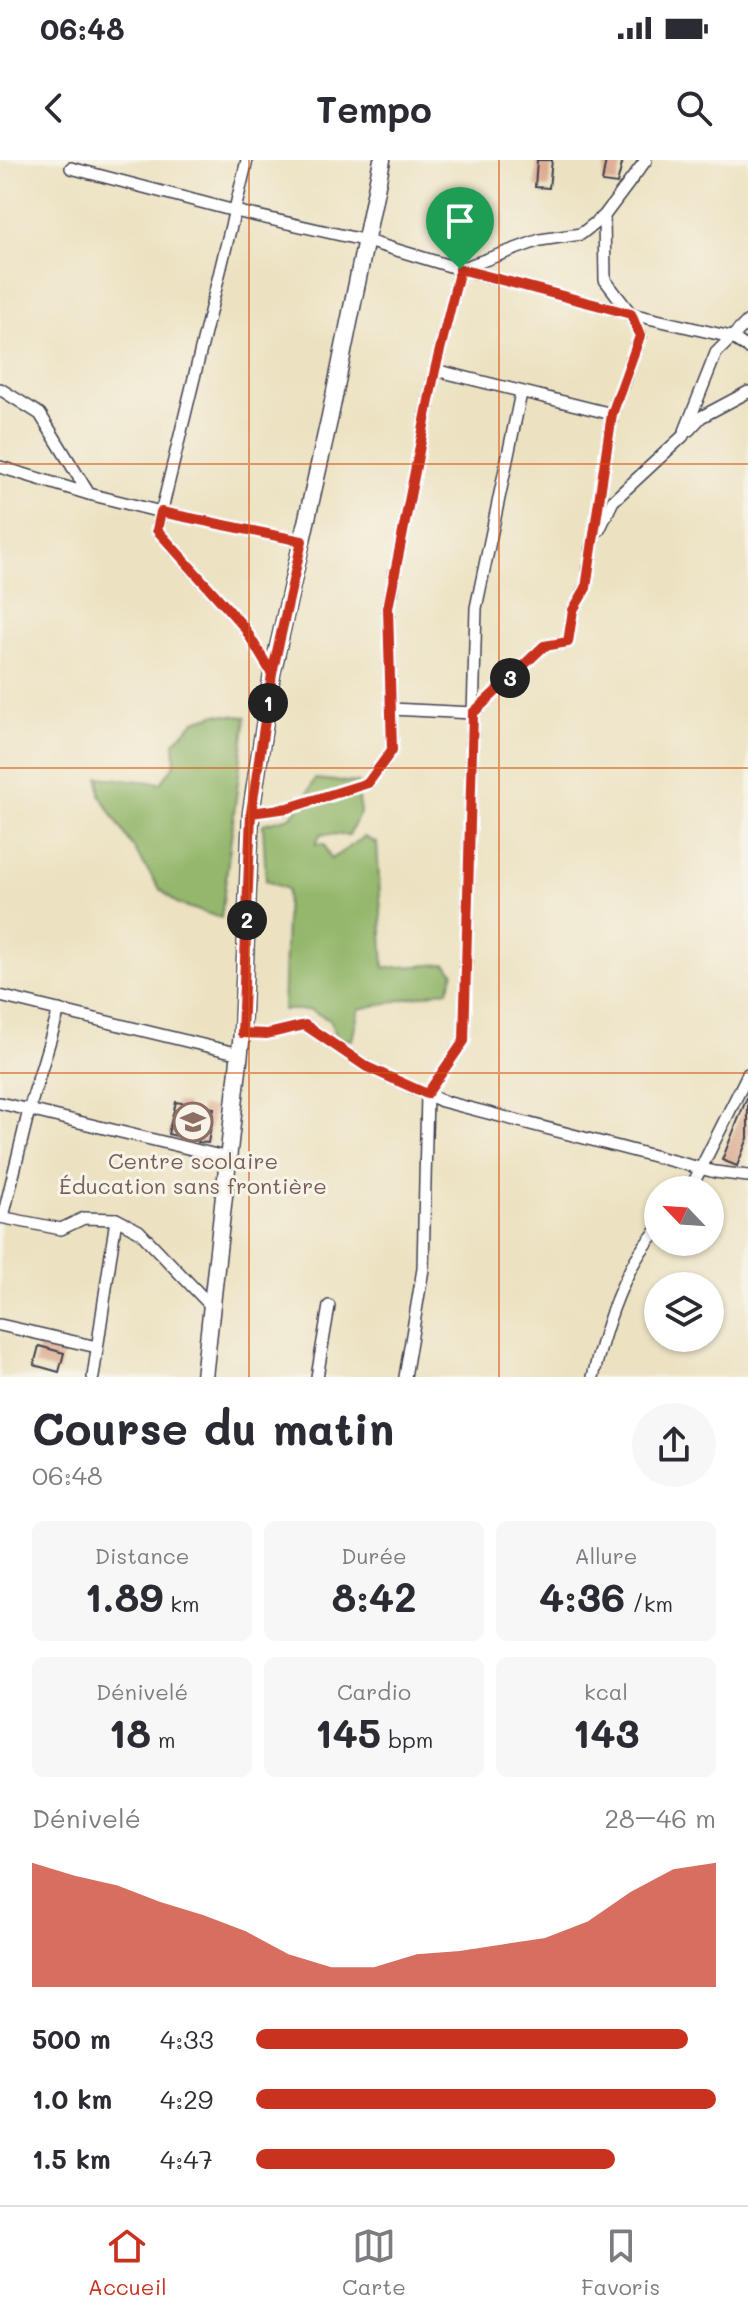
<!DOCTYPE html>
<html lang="fr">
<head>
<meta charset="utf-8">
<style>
	:root { --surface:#fff; --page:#f7f7f7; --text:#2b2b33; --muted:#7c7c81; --line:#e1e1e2; --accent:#c8321e }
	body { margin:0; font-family:Mali,sans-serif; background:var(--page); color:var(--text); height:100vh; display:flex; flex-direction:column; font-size:30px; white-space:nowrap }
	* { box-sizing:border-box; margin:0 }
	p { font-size:26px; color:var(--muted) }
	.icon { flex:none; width:44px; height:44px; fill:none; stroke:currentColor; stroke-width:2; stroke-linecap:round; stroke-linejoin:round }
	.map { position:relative; height:1217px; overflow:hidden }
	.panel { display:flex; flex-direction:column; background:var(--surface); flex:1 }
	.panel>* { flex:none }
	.needle { width:52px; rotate:295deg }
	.tools { position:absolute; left:644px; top:1016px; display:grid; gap:16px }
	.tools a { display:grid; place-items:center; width:80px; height:80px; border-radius:50%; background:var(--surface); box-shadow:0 2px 6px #0004; font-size:40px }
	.pin { position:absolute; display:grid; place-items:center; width:68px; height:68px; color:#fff; margin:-82px -34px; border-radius:50% 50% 50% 0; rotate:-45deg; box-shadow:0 0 8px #0007 }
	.pin .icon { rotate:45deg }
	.km { position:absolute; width:40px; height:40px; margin:-20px; border-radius:50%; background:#222; color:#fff; font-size:22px; line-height:40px; text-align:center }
	.round { display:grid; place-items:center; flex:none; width:84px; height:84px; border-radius:42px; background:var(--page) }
	.summary { display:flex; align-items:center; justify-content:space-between; height:136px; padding:0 32px }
	h1 { font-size:44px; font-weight:700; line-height:60px }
	.metrics { display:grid; grid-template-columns:repeat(3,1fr); gap:12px; height:136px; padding:8px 32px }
	.metrics div { display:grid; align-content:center; border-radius:12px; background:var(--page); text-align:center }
	.metrics b { font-size:40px; font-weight:700 }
	.metrics small { font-size:22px; font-weight:400 }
	.metrics p { font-size:22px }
	.chart { height:224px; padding:16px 32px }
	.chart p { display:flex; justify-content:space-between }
	.chart svg { width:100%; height:144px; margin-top:8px; fill:var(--accent); opacity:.7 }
	ul { padding:0 32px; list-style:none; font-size:26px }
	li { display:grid; grid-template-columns:128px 96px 1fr; align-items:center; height:60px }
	li i { height:20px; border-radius:10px; background:var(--accent) }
	.status { display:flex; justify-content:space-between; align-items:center; height:56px; padding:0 40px; background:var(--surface); direction:ltr }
	.status svg { height:22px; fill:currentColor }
	header { display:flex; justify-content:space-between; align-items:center; height:104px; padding:0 32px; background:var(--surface); font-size:36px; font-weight:700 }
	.tabs { display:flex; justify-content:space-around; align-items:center; height:112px; border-top:2px solid var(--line); background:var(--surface); font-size:22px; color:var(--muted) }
	.tabs a { display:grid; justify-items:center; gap:4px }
	.tabs .current { color:var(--accent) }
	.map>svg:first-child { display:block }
	.forest { fill:#94b76c; stroke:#5b6c54; stroke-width:2 }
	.building { fill:#dca98d }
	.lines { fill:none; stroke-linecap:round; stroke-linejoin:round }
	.street-casing { stroke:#403f4f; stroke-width:14 }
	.secondary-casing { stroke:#403f4f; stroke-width:19 }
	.street { stroke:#fff; stroke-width:11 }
	.secondary { stroke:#fff; stroke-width:16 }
	.route-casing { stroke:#fff; stroke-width:16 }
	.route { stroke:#c8321e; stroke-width:10 }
	.grid { fill:none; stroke:#d45411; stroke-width:2; stroke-opacity:0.55 }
	.labels { text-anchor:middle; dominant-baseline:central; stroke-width:6; stroke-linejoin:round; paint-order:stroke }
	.education-label { font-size:22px; fill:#785e54; stroke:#f7f3e8 }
</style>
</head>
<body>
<div class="status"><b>06:48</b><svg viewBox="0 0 49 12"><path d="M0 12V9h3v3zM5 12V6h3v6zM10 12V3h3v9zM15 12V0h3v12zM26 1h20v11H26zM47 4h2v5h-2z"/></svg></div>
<header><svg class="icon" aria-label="back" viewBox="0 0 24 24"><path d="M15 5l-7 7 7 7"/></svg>Tempo<svg class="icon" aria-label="search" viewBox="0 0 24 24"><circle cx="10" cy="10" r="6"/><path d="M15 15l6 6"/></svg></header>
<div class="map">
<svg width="748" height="1217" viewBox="0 0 748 1217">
	<rect width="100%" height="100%" fill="#f7f3e8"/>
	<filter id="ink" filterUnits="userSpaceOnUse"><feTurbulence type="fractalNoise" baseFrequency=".0125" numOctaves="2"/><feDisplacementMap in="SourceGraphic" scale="16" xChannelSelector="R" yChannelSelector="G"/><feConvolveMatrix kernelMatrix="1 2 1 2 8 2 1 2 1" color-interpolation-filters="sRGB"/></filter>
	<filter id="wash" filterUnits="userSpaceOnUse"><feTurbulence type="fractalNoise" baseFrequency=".006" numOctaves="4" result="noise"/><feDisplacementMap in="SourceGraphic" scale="32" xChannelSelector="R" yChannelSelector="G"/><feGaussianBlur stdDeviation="1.8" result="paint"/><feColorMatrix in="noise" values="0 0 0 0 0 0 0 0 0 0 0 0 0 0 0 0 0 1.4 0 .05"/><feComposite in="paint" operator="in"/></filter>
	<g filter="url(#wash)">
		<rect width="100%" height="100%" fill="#ece2c1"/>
		<g class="forest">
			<path d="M217,554l29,3 -25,201 -43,-14 -19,-16 -59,-93 -1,-18 62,6 14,-19 -1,-22 21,-21z"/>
			<path d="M315,619l43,4 2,30 -11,22 -28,-1 -5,10h8l7,15 33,-22 13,6 7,125 62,-4 8,8 -6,18 -89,19 -7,31 -15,-2 -7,-18 -20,-10h-27l4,-121 -21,-8 -3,-57 27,-7 13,-15z"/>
		</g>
		<g id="blocks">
			<g class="building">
				<path d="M537,0h15l-3,28 -14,-1z"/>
				<path d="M606,0h17l-6,24 -15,-2z"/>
				<path d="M450,35l17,3 -10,45 -16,-3z"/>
				<path d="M748,935v43l-11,28 -15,-6z"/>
				<path d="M176,942l11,2 -10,32 -9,-2z"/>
				<path d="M201,946l13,2 -6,35 -10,-1 1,-10h-2z"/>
				<path d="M39,1186l25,7 -5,19 -25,-7z"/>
			</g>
		</g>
	</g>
	<g filter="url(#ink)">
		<use href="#blocks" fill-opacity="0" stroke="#403f4f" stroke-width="2"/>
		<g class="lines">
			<g class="street-casing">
				<g id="street">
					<path d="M247,0l-90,370 87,97 28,47"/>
					<path d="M71,8l164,43 132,30 93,28 171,45 100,23 17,11"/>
					<path d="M435,210l177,44"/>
					<path d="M0,229l40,25 49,80"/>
					<path d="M689,270l12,-13 47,-25"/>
					<path d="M0,307l89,27 72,18 141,29"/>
					<path d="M599,370l14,-29 70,-65 33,-83 32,-32"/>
					<path d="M391,549l82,4 71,-67 24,-4 5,-32 13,-22 26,-174 28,-78 -9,-22 -26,-34 -1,-64"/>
					<path d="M251,653l37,-5 80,-25 24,-33 -4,-142 47,-238 25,-101 80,-29 41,-6 23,-18 42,-56"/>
					<path d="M0,836l240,58"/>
					<path d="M242,873l25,1 38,-9 62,42 75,34 273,71 33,4"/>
					<path d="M0,943l229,55"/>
					<path d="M690,1030l58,-116"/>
					<path d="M0,1057l61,12 23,-11 32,1 23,12 73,76"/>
					<path d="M3,1057l26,-107 30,-100"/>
					<path d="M0,1165l97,22"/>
					<path d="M93,1217l23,-158"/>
					<path d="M317,1217l12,-71"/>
					<path d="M405,1217l18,-108 4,-175 37,-53 12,-433 45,-215"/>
					<path d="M593,1217c11,-46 31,-113 65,-147"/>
				</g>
			</g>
			<g class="secondary-casing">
				<path id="secondary" d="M204,1217l38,-344 9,-220 21,-139 58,-258 52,-256"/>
			</g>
			<use href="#street" class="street"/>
			<use href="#secondary" class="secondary"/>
		</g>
	</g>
	<g class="lines" filter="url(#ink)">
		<g class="route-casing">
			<path id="route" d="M460,109l-25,101 -47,238 4,142 -24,33 -80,25 -37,5 21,-139 30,-133 -141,-29 -4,18 87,97 28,47 -21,139 -9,220 25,1 38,-9 62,42 60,27 37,-53 9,-328 71,-67 24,-4 5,-32 13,-22 26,-174 28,-78 -9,-22 -171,-45"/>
		</g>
		<use href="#route" class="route"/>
	</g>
	<path class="grid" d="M249,0v1217M499,0v1217M0,304h748M0,608h748M0,913h748"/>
	<defs>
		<g id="school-ring" transform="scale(2)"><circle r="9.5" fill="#f7f3e8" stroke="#8d6e63" stroke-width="1.5"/><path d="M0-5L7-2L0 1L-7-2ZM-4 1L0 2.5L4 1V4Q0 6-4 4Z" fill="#8d6e63"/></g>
	</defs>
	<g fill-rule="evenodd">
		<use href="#school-ring" x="193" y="962"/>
	</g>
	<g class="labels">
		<g class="education-label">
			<text x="193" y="1000">Centre scolaire<tspan x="193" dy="25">Éducation sans frontière</tspan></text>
		</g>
	</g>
</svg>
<div class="tools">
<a><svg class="needle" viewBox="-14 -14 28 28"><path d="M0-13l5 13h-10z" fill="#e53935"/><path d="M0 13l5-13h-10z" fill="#7c7c81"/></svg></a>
<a><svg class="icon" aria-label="layers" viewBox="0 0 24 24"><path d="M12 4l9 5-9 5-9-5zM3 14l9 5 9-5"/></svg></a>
</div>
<div class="pin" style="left:460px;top:109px;background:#1e9e55"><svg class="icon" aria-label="arrive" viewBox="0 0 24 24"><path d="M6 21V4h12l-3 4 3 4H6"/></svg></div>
<b class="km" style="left:268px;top:543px">1</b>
<b class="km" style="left:247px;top:760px">2</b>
<b class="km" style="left:510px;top:518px">3</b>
</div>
<section class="panel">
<div class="summary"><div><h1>Course du matin</h1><p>06:48</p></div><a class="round"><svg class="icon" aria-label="share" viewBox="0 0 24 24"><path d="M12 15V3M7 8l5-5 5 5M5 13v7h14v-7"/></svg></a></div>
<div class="metrics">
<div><p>Distance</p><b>1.89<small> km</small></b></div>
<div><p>Durée</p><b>8:42</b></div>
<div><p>Allure</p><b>4:36<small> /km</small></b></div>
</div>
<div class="metrics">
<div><p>Dénivelé</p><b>18<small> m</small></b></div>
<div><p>Cardio</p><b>145<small> bpm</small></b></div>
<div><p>kcal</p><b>143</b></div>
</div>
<div class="chart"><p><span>Dénivelé</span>28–46 m</p>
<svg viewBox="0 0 160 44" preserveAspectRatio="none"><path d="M0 44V6L10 10L20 13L30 18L40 22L50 27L60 34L70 38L80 38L90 34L100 33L110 31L120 29L130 24L140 15L150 8L160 6V44z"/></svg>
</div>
<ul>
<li><b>500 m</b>4:33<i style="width:94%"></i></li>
<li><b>1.0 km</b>4:29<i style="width:100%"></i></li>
<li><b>1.5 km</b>4:47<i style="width:78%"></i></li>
</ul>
</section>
<nav class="tabs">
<a class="current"><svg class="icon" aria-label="home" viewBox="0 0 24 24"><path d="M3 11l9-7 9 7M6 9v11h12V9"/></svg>Accueil</a>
<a><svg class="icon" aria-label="map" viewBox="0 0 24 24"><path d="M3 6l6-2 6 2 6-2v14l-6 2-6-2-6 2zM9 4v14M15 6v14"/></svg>Carte</a>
<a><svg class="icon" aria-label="saved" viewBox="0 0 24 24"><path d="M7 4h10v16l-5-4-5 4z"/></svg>Favoris</a>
</nav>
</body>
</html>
